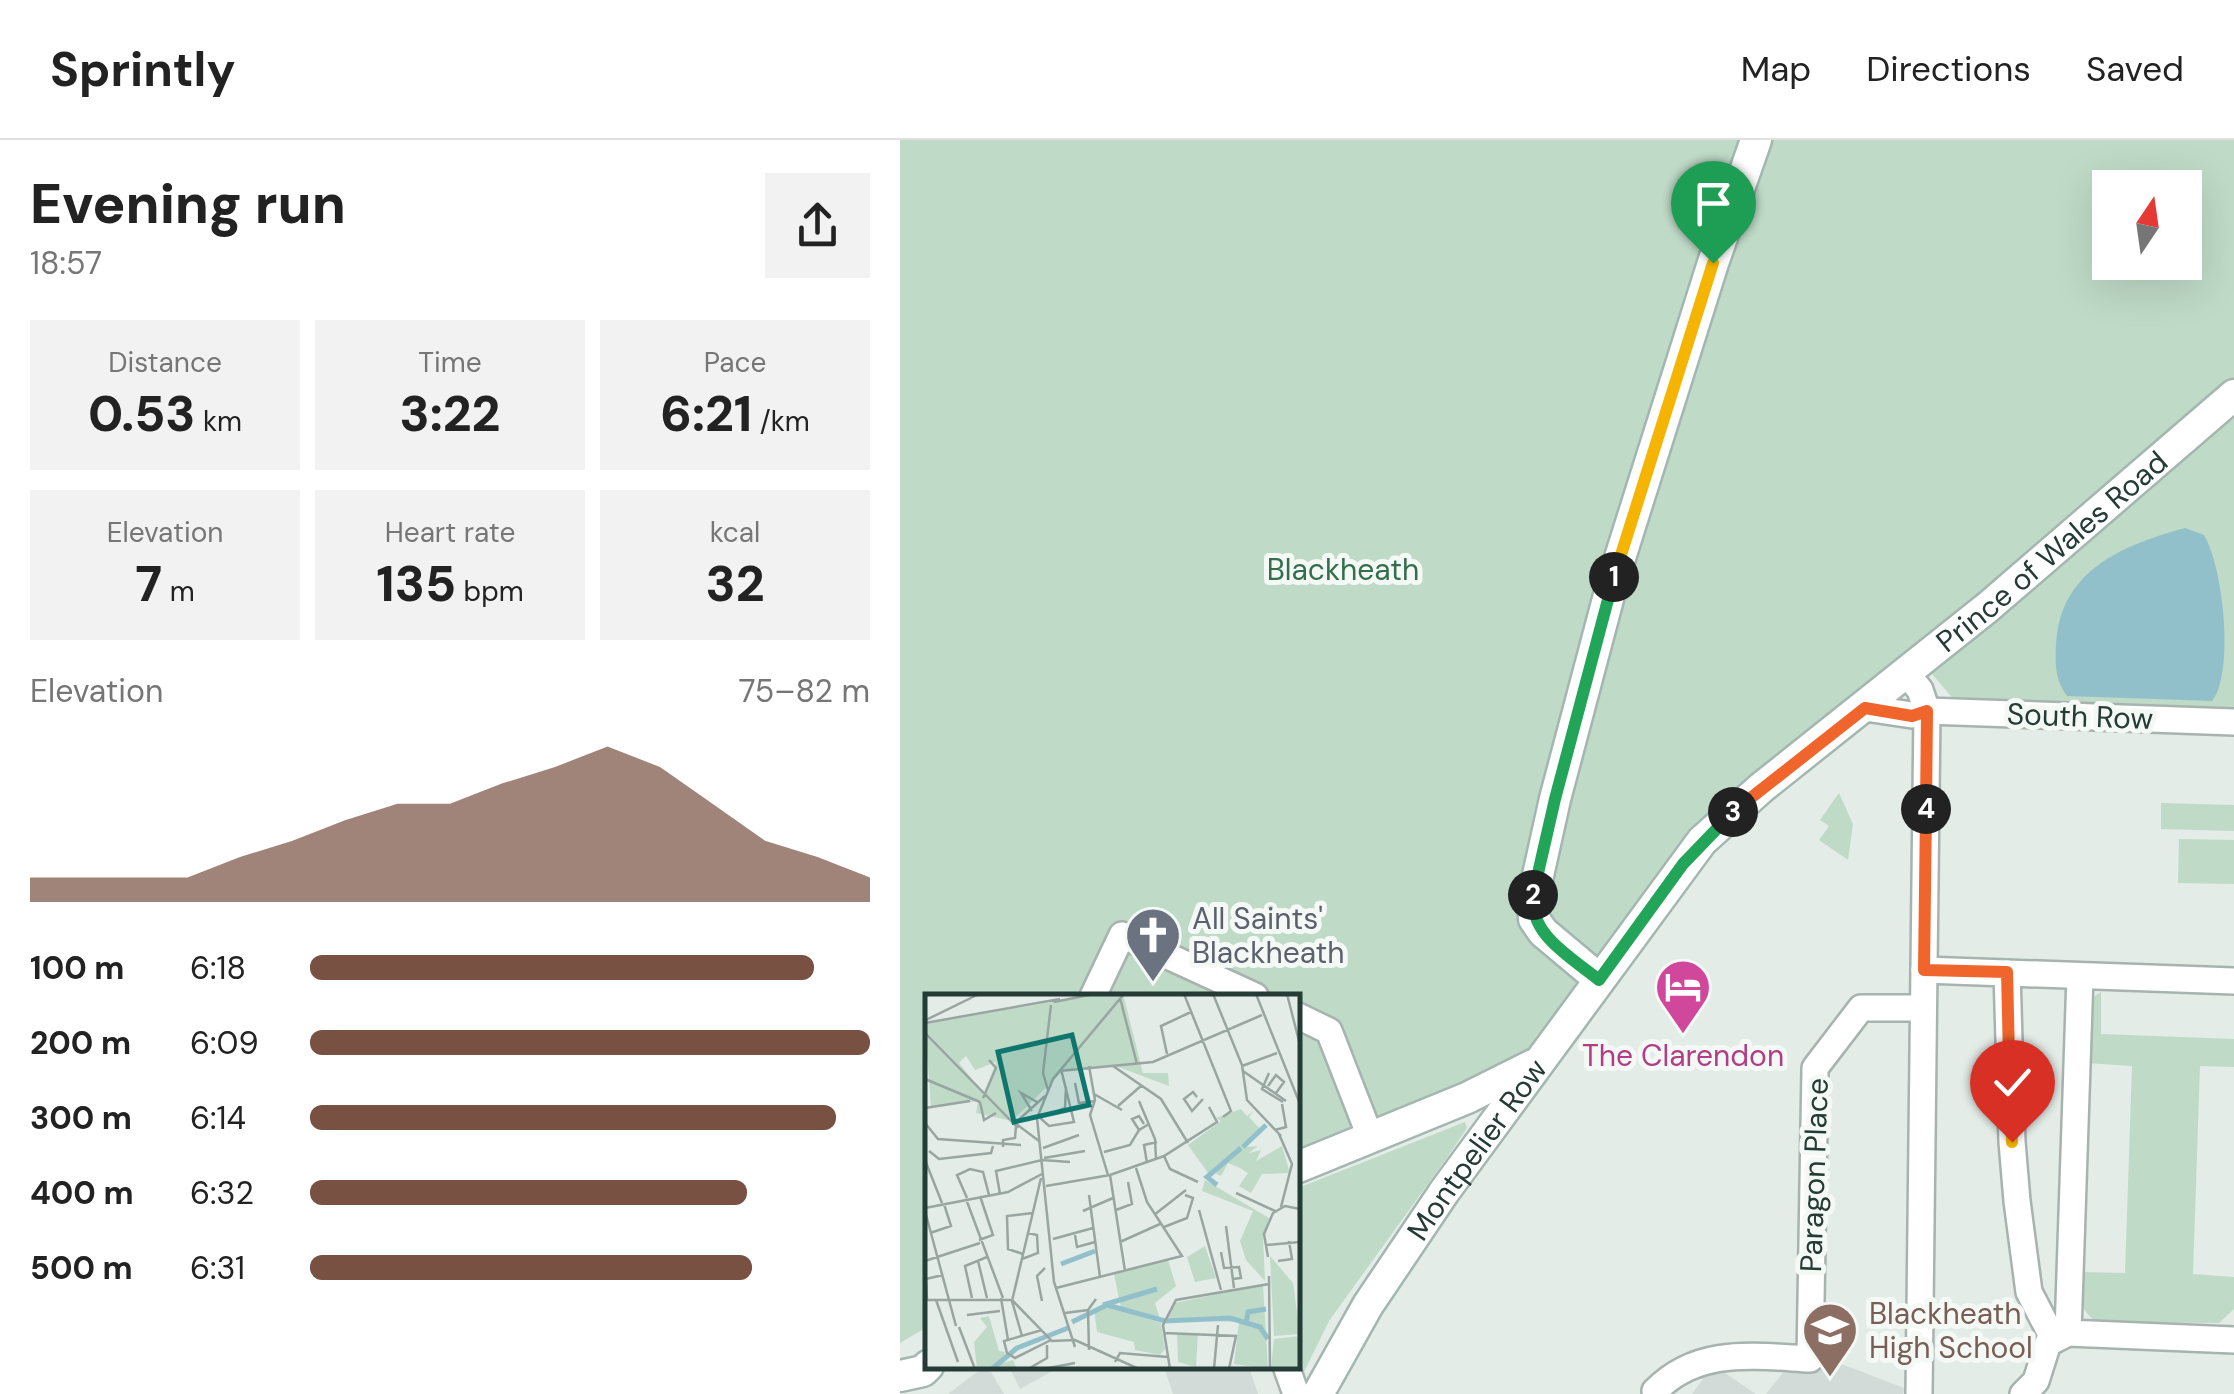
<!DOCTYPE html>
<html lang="en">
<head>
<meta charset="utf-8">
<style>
	:root { --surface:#fff; --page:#f2f2f2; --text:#222; --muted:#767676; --line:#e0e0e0; --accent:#785143 }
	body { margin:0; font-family:"DM Sans",sans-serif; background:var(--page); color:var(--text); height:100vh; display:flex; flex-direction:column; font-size:38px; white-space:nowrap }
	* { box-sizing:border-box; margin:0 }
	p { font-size:32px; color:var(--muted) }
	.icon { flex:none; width:55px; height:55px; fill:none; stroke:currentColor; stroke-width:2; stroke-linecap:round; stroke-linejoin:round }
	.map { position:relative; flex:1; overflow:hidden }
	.side { display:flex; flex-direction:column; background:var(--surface); width:900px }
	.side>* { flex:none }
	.needle { width:65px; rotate:13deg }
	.controls { position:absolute; left:1192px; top:30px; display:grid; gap:20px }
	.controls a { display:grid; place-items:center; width:110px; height:110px; border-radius:0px; background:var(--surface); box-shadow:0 10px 40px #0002; font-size:50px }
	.pin { position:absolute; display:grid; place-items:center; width:85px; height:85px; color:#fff; margin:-102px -42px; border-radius:50% 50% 50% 0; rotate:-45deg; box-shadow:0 0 10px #0007 }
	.pin .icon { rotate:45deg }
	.km { position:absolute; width:50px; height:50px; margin:-25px; border-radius:50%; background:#222; color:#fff; font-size:28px; line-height:50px; text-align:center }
	.round { display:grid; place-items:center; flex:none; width:105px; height:105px; border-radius:0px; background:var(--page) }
	.headline { display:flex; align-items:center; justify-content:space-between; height:170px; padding:0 30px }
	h1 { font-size:55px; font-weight:800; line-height:75px }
	.figures { display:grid; grid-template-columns:repeat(3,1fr); gap:15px; height:170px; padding:10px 30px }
	.figures div { display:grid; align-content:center; border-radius:0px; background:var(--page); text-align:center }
	.figures b { font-size:50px; font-weight:800 }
	.figures small { font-size:28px; font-weight:400 }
	.figures p { font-size:28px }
	.chart { height:280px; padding:20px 30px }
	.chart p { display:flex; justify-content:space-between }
	.chart svg { width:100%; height:180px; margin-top:10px; fill:var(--accent); opacity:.7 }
	ul { padding:0 30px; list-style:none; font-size:32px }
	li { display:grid; grid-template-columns:160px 120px 1fr; align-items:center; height:75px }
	li i { height:25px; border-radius:12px; background:var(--accent) }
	header { display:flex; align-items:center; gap:60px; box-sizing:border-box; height:140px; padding:0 50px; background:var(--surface); border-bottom:2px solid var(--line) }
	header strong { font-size:48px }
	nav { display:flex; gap:55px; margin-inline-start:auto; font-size:35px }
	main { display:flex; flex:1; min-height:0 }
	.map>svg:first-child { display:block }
	.built { fill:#d2dbd7 }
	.green { fill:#bfdac7; fill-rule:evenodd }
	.water { fill:#92c0ca }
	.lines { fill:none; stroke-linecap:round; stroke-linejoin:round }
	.street-casing { stroke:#a7b3af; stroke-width:30 }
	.secondary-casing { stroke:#a3b6b0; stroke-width:35 }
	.street { stroke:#fff; stroke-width:25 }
	.secondary { stroke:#fff; stroke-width:30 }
	.split-1-casing { stroke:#fff; stroke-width:20 }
	.split-2-casing { stroke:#fff; stroke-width:20 }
	.split-3-casing { stroke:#fff; stroke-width:20 }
	.split-4-casing { stroke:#fff; stroke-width:20 }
	.split-5-casing { stroke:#fff; stroke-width:20 }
	.split-6-casing { stroke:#fff; stroke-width:20 }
	.split-1 { stroke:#f5b400; stroke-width:12 }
	.split-2 { stroke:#22a559; stroke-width:12 }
	.split-3 { stroke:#22a559; stroke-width:12 }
	.split-4 { stroke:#f0652b; stroke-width:12 }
	.split-5 { stroke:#f0652b; stroke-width:12 }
	.split-6 { stroke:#f5b400; stroke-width:12 }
	.labels { text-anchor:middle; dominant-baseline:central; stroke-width:10; stroke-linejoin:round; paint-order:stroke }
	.street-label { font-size:30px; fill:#253b36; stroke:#f4f9f6 }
	.park-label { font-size:30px; fill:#346e4c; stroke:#f4f9f6 }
	.worship-label { font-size:30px; fill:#5b616d; stroke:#f4f9f6; text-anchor:start }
	.hotel-label { font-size:30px; fill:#b23c85; stroke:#f4f9f6 }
	.education-label { font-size:30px; fill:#785e54; stroke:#f4f9f6; text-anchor:start }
	.inset-river { fill:none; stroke:#92c0ca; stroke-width:5 }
	.inset-road { fill:none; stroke:#98a5a1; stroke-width:2.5 }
	.view { fill:#0f766e; fill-opacity:0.15; stroke:#0f766e; stroke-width:5 }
	.inset-edge { fill:none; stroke:#253b36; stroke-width:5 }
</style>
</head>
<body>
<header>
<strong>Sprintly</strong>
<nav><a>Map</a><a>Directions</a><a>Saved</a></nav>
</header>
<main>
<section class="side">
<div class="headline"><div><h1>Evening run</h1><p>18:57</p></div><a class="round"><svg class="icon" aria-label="share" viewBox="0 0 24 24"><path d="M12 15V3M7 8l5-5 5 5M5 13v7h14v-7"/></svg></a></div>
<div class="figures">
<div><p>Distance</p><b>0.53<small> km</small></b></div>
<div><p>Time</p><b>3:22</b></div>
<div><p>Pace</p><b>6:21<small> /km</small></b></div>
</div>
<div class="figures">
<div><p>Elevation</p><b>7<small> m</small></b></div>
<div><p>Heart rate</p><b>135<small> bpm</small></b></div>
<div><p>kcal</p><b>32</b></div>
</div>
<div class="chart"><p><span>Elevation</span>75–82 m</p>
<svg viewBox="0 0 160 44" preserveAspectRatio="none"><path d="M0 44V38L10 38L20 38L30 38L40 33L50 29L60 24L70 20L80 20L90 15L100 11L110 6L120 11L130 20L140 29L150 33L160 38V44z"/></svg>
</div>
<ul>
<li><b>100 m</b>6:18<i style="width:90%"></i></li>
<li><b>200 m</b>6:09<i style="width:100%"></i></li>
<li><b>300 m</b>6:14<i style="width:94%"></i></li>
<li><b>400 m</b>6:32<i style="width:78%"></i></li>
<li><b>500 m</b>6:31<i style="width:79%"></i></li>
</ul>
</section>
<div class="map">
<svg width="1334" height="1254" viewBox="0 0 1334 1254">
	<rect width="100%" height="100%" fill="#e4ece8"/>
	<g class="built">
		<path d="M931,1220l73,28 -1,6h-137l20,-25 26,1z"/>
		<path d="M813,1225l43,29h-64z"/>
		<path d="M109,1227h51l-40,22z"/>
		<path d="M264,1227h85l9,27h-85z"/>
		<path d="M81,1229l10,3 13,22h-56z"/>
	</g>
	<g class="green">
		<path d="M0,0h1334v570l-278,-8 -43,-50 -292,279 -97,123 -226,101v-159h-370l-1,331 -27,16zM1210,48h75v74h-75z"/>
		<path d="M939,653l14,31 -5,36 -29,-20 10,-14 -9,-6z"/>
		<path d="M1261,663l73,2v26l-73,-2z"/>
		<path d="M1279,699l55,1v44l-56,-1z"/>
		<path d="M1201,852v42l133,5v28l-34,-1 -7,208 41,3v32l-15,14 -122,-1c-20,-13 -17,-28 -16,-50l44,1 7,-207 -46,-3 3,-63z"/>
		<path d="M565,982l2,6 -19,28 -119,165 -26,53 -5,-16v-170z"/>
	</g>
	<path class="water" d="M1285,388l19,7c20,34 30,139 8,166l-145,-5c-12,-16 -12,-32 -11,-52 4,-74 67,-99 129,-116z"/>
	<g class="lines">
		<g class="street-casing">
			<g id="street">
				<path d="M1007,534l13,16 7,21 -8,683"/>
				<path d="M965,568l47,7 15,-4 307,11"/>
				<path d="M1024,830l310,11"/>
				<path d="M1107,833l5,169 5,59 12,91 25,48"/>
				<path d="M1180,836l-12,357 166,7"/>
				<path d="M193,856l29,-61 133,61"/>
				<path d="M398,876l31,15 42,108"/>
				<path d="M386,1226l10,28"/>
				<path d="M755,1251c43,-44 98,-35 155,-32l5,-291 46,-60h62"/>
				<path d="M1123,1254l13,-13 12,-38 20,-10"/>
			</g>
		</g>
		<g class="secondary-casing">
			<g id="secondary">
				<path d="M699,839l-56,-47 -9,-13 -1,-21 22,-99 58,-219 100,-317 43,-123"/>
				<path d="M398,1027l169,-69 66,-33"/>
				<path d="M0,1236l23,-5 5,-5"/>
				<path id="s1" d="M418,1254l50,-89 76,-113 258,-351 59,-53 227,-181 246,-212"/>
			</g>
		</g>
		<use href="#street" class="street"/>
		<use href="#secondary" class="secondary"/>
	</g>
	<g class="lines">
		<g class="split-1-casing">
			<path id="split-1" d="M714,437l99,-314"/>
		</g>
		<g class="split-2-casing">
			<path id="split-2" d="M633,755l22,-96 59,-222"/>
		</g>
		<g class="split-3-casing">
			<path id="split-3" d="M633,755c-4,40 38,62 66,85l84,-116 50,-52"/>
		</g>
		<g class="split-4-casing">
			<path id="split-4" d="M833,672l132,-104 47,8 15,-5 -1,98"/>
		</g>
		<g class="split-5-casing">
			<path id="split-5" d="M1026,669l-2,161 83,2 2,85"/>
		</g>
		<g class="split-6-casing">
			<path id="split-6" d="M1109,917l3,85"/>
		</g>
		<use href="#split-1" class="split-1"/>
		<use href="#split-2" class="split-2"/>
		<use href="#split-3" class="split-3"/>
		<use href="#split-4" class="split-4"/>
		<use href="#split-5" class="split-5"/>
		<use href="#split-6" class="split-6"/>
	</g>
	<defs>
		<g id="church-pin" transform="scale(2.875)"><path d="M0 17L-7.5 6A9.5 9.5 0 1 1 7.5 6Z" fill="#6b7280" stroke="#f4f9f6"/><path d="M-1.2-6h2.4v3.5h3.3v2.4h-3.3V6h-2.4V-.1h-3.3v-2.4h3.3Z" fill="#fff"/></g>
		<g id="hotel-pin" transform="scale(2.875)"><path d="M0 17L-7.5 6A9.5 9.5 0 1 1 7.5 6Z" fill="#d1479c" stroke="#f4f9f6"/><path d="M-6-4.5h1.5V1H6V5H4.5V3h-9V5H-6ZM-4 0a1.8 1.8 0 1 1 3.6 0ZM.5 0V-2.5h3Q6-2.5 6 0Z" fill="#fff"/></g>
		<g id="school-pin" transform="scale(2.875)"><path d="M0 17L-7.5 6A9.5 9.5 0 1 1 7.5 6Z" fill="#8d6e63" stroke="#f4f9f6"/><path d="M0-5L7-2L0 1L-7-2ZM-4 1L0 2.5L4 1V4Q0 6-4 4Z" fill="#fff"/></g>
	</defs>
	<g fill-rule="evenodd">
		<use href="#church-pin" x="253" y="795"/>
		<use href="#hotel-pin" x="783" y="847"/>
		<use href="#school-pin" x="930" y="1190"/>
	</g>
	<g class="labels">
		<g class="street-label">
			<text stroke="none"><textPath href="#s1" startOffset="1128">Prince of Wales Road</textPath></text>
			<text transform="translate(1180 576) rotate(2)">South Row</text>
			<text stroke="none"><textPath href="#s1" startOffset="292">Montpelier Row</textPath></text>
			<text transform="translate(914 1035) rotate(-88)">Paragon Place</text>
		</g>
		<g class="park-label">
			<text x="443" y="429">Blackheath</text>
		</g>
		<g class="worship-label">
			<text x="292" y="778">All Saints'<tspan x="292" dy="34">Blackheath</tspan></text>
		</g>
		<g class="hotel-label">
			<text x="783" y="915">The Clarendon</text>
		</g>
		<g class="education-label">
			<text x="969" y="1173">Blackheath<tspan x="969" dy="34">High School</tspan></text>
		</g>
	</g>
	<g transform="translate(25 854)">
		<rect width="375" height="375" fill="#e4ece8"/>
		<path d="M172,0h26l20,79h25l1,13 -56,-21 -49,5 -52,51 -36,-8 2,-12 -47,6 -6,-83zM41,62l9,14 21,-8 -12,32 -25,-31zM316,115l6,7 7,-5 -5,6 12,13 -15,17 12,-1 -9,7 12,-3 -5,11 26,-15 8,27 -28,1 -11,19 -12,-7 9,-13 -10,-6 -10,-4 -7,13 -8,-4 27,-23 -32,24 -20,-28 33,-24 -5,-3zM280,186l64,38 -6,19 2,44 -19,-21 -6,-19 13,-30 -51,-20zM280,252l11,32 -21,4 -8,-25zM345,262l23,27 7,51 -26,2zM243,266l8,26 -21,17 5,16 -39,-11 -7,-34zM338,291l5,84 -34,-5 5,-42 -73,-2 8,-17zM179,312l57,17 4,26 -5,6 -25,-5 -1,-8 -37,-10 -3,-22zM64,322l10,35 6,1 -3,11 11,-3 4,9h-40l-3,-27 13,-15 -7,-9zM252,339l21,1 -2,33 -18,-5zM375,342v33h-29l3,-30z" fill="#bfdac7" fill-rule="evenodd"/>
		<path class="inset-river" d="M318,153l23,-22M292,191l-10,-8 34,-29M136,270l34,-13M178,311l54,-16M147,328l35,-17 58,16 65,-3 30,9 8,12M321,330l2,-12 18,-3M67,375l25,-21 51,-20"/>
		<path class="inset-road" d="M259,0l47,117 -8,6M288,0l29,71 5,35 34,36M331,0l44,110M362,0l13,51M195,4l17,66M129,8l40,-8M1,26l53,-26M0,29l135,-24M0,39l93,95M242,60l-6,-28 30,-14M164,72l6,34 -5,15 18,60M188,72l48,33 27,44M317,72l35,-13M134,77l94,-9 109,-47M318,77l43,30M344,79l-7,16 21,13M0,85l55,23M150,89l4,20 16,-2M343,92l8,-11 8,7 -8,11M123,96l-5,-17 8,-68M169,100l28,16M272,103l-4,-5 -9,7 8,12 11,-12M58,104l13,-30 -7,-8M214,107l16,38 1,20M55,108l4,18 12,-7M193,112l24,-21M0,114l45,-7M107,117l-11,-18 16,9M131,118l9,-4 1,-21M113,122l11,10 25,-4 -13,-53M0,129l13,16 83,6M219,130l-5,-8 -7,3 7,11 10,-6M350,136l11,-3 -4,-23M354,140l13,30 -11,43M114,147l-24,-18 30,-27M78,153v-7l12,-2 1,-12M118,154l36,-13M4,157l10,8 52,-6 2,-7M179,158l26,-7 9,-15M239,162l6,13 28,13M119,164l41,-7M0,166l17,43M222,169l-3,-18 13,-3M185,181l15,96M121,192l64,-11 54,-19 53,-34 -8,-15M311,199l39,18M75,200l-4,-23 46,-11 28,2M164,201l11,82M42,204l-10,-23 13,-6 13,3 6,23M41,205l37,99M0,214l83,-16 34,-18M191,216l16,-6 -4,-22M274,216l22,80M0,217l31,115M158,217l30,-13M229,221l32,-25M301,232l8,62M239,233l23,-9 6,-20 -8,-3M5,239l21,-7 -7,-22M150,241l2,12 18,-5M128,245l40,-11M54,246l14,-5 -13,-39M195,248l40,-18M341,251l34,-3M296,258l3,16 15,-1 2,11 -8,1M98,260l-15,-5 -1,-33 26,-3M343,263l-4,-23 9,-21 12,-7 15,3M97,265l16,-6 -1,-18 -9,-2M0,267l55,-18M53,267l9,37M353,267l14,-2 -3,-18M344,282l1,93M131,294l126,-32 -35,-54 -11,-34M47,304l-7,-32 22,-9M76,304l7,42M0,306h87l40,41 23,-1 64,29M2,306l-1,-21 17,-4M11,306l22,62M117,307l-5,-25 8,-8M163,316l1,40M140,319l23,-3 8,-11M42,321l33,-4M34,333l16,42M117,336l-38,11 3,12 8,5 36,-18M239,339l72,3 -7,33M97,342l-10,-35 29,-123M150,353l-21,-65 -17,-164 16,-39 71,-85M190,368l5,-9 48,4M103,375l19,-11v-13M118,375l32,-6M245,375l-7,-44 13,-25 93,-16M289,375l4,-44"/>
		<path class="view" d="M147,41l17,70 -75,17 -16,-70z"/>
		<rect width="375" height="375" class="inset-edge"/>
	</g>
</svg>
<div class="controls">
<a><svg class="needle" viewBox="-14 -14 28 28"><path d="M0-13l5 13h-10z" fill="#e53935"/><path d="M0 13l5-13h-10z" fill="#767676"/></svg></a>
</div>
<div class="pin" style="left:813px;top:123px;background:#1e9e55"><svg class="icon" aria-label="arrive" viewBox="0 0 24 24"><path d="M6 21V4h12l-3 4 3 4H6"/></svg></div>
<div class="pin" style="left:1112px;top:1002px;background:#d93025"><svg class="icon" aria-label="check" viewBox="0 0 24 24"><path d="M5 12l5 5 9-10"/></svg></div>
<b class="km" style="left:714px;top:437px">1</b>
<b class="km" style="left:633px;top:755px">2</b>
<b class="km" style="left:833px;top:672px">3</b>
<b class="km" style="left:1026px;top:669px">4</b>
</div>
</main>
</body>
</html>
